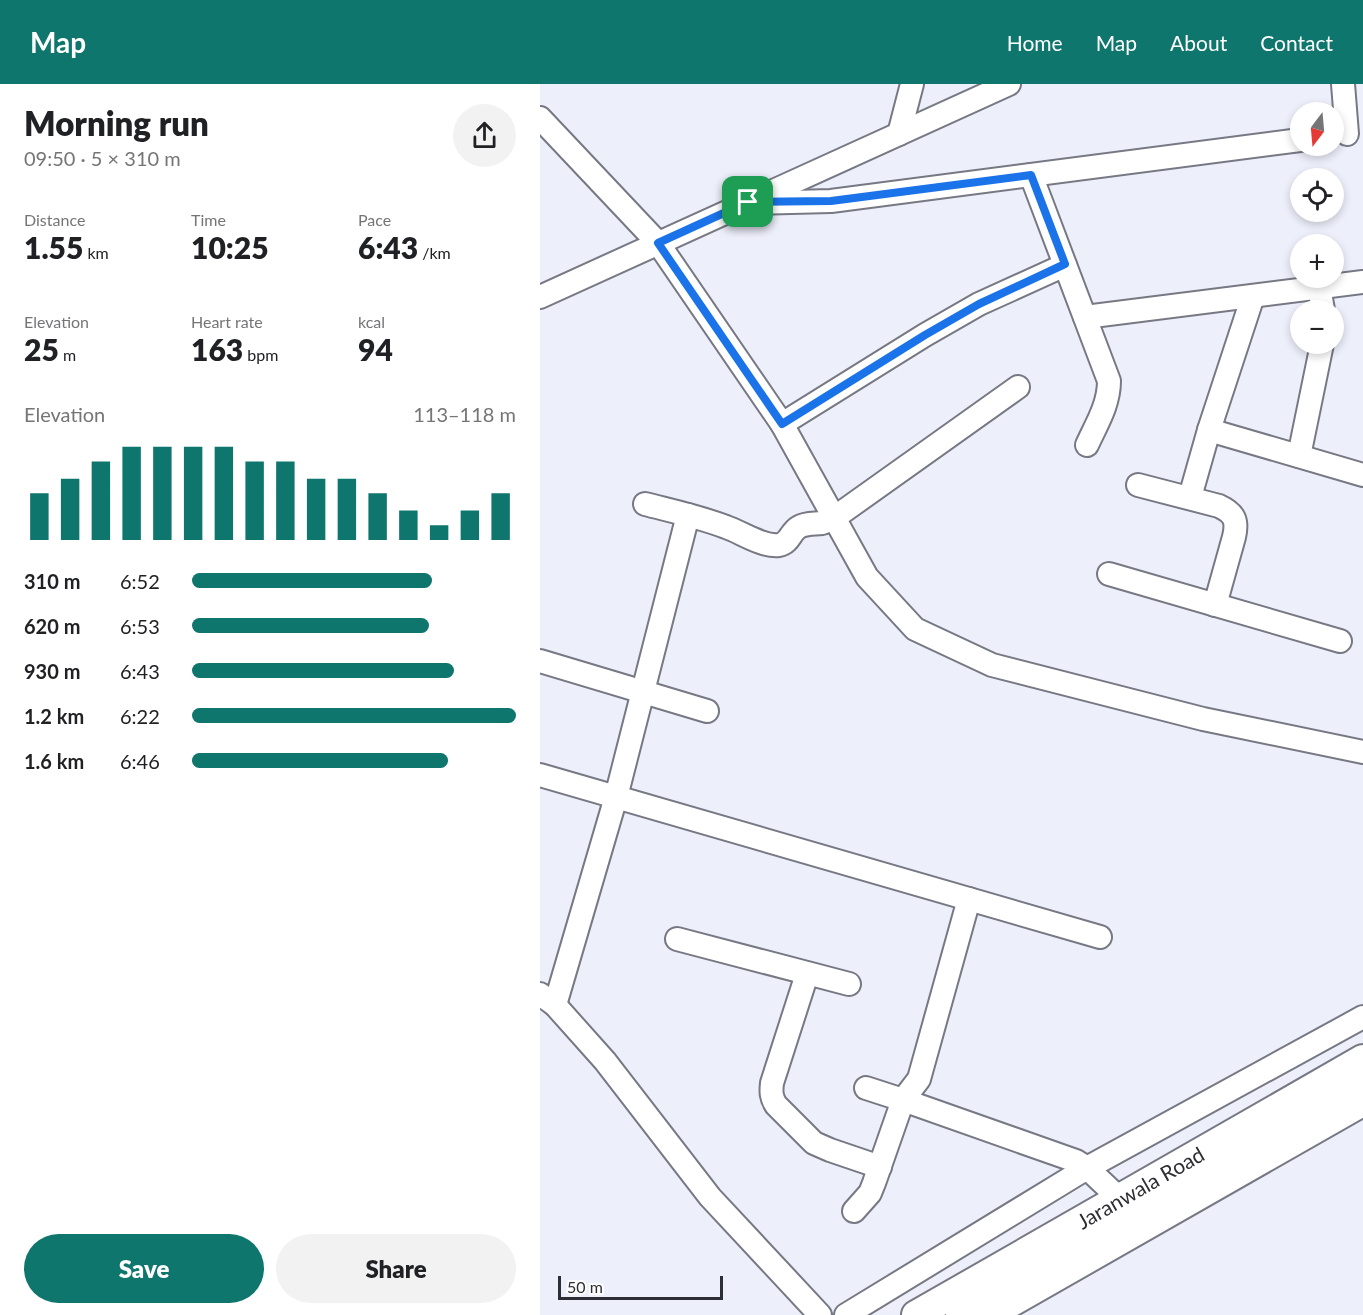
<!DOCTYPE html>
<html lang="en">
<head>
<meta charset="utf-8">
<style>
	:root { --surface:#fff; --page:#f2f2f2; --text:#202124; --muted:#757577; --accent:#0f766e }
	body { margin:0; font-family:Lato,sans-serif; background:var(--page); color:var(--text); height:100vh; display:flex; flex-direction:column; font-size:22px; white-space:nowrap }
	* { box-sizing:border-box; margin:0 }
	p { font-size:20px; color:var(--muted) }
	.icon { flex:none; width:33px; height:33px; fill:none; stroke:currentColor; stroke-width:2; stroke-linecap:round; stroke-linejoin:round }
	.map { position:relative; flex:1; overflow:hidden }
	.panel { display:flex; flex-direction:column; background:var(--surface); width:540px }
	.panel>* { flex:none }
	.needle { width:39px; rotate:196deg }
	.buttons { position:absolute; left:750px; top:18px; display:grid; gap:12px }
	.buttons a { display:grid; place-items:center; width:54px; height:54px; border-radius:50%; background:var(--surface); box-shadow:0 3px 9px #0003; font-size:30px }
	.scale { position:absolute; left:18px; bottom:15px; width:165px; box-sizing:border-box; padding-left:6px; border:3px solid #2d2e33; border-top:0; font-size:16px; line-height:21px; white-space:nowrap; color:#2d2e33; -webkit-text-stroke:4px #fdfdfd; paint-order:stroke }
	.pin { position:absolute; display:grid; place-items:center; width:51px; height:51px; color:#fff; margin:-26px; border-radius:12px; box-shadow:0 3px 9px #0006 }
	.round { display:grid; place-items:center; flex:none; width:63px; height:63px; border-radius:32px; background:var(--page) }
	.headline { display:flex; align-items:center; justify-content:space-between; height:102px; padding:0 24px }
	h1 { font-size:33px; font-weight:800; line-height:45px }
	.figures { display:grid; grid-template-columns:repeat(3,1fr); gap:9px; height:102px; padding:6px 24px }
	.figures div { display:grid; align-content:center }
	.figures b { font-size:30px; font-weight:800 }
	.figures small { font-size:16px; font-weight:400 }
	.figures p { font-size:16px }
	.chart { height:168px; padding:12px 24px }
	.chart p { display:flex; justify-content:space-between }
	.chart svg { width:100%; height:108px; margin-top:6px; stroke:var(--accent); stroke-width:6 }
	.action { display:flex; gap:12px; margin-top:auto; padding:12px 24px }
	.action a { flex:1; height:69px; border-radius:36px; background:var(--accent); color:#fff; font-size:24px; font-weight:800; line-height:69px; text-align:center }
	.action a+a { background:var(--page); color:var(--text) }
	ul { padding:0 24px; list-style:none; font-size:20px }
	li { display:grid; grid-template-columns:96px 72px 1fr; align-items:center; height:45px }
	li i { height:15px; border-radius:8px; background:var(--accent) }
	header { display:flex; align-items:center; gap:36px; box-sizing:border-box; height:84px; padding:0 30px; background:var(--accent); color:#fff }
	header strong { font-size:28px }
	nav { display:flex; gap:33px; margin-inline-start:auto; font-size:21px }
	main { display:flex; flex:1; min-height:0 }
	.map>svg:first-child { display:block }
	.lines { fill:none; stroke-linecap:round; stroke-linejoin:round }
	.minor-casing { stroke:#767883; stroke-width:26 }
	.major-casing { stroke:#767883; stroke-width:32 }
	.minor { stroke:#fff; stroke-width:22 }
	.major { stroke:#fff; stroke-width:28 }
	.route-casing { stroke:#fff; stroke-width:12 }
	.route { stroke:#1a73e8; stroke-width:8 }
	.labels { text-anchor:middle; dominant-baseline:central; stroke-width:4.5; stroke-linejoin:round; paint-order:stroke }
	.street-label { font-size:21px; fill:#2d2e33; stroke:#fdfdfd }
</style>
</head>
<body>
<header>
<strong>Map</strong>
<nav><a>Home</a><a>Map</a><a>About</a><a>Contact</a></nav>
</header>
<main>
<section class="panel">
<div class="headline"><div><h1>Morning run</h1><p>09:50 · 5 × 310 m</p></div><a class="round"><svg class="icon" aria-label="share" viewBox="0 0 24 24"><path d="M12 15V3M7 8l5-5 5 5M5 13v7h14v-7"/></svg></a></div>
<div class="figures">
<div><p>Distance</p><b>1.55<small> km</small></b></div>
<div><p>Time</p><b>10:25</b></div>
<div><p>Pace</p><b>6:43<small> /km</small></b></div>
</div>
<div class="figures">
<div><p>Elevation</p><b>25<small> m</small></b></div>
<div><p>Heart rate</p><b>163<small> bpm</small></b></div>
<div><p>kcal</p><b>94</b></div>
</div>
<div class="chart"><p><span>Elevation</span>113–118 m</p>
<svg viewBox="0 0 160 44" preserveAspectRatio="none"><path d="M5 44V25M15 44V19M25 44V12M35 44V6M45 44V6M55 44V6M65 44V6M75 44V12M85 44V12M95 44V19M105 44V19M115 44V25M125 44V32M135 44V38M145 44V32M155 44V25"/></svg>
</div>
<ul>
<li><b>310 m</b>6:52<i style="width:74%"></i></li>
<li><b>620 m</b>6:53<i style="width:73%"></i></li>
<li><b>930 m</b>6:43<i style="width:81%"></i></li>
<li><b>1.2 km</b>6:22<i style="width:100%"></i></li>
<li><b>1.6 km</b>6:46<i style="width:79%"></i></li>
</ul>
<div class="action"><a>Save</a><a>Share</a></div>
</section>
<div class="map">
<svg width="823" height="1231" viewBox="0 0 823 1231">
	<rect width="100%" height="100%" fill="#edeffb"/>
	<g class="lines">
		<g class="minor-casing">
			<g id="minor">
				<path d="M803,0l4,50"/>
				<path d="M0,34l118,125 124,181 85,153 48,52 77,36 211,54 160,33"/>
				<path d="M359,50l13,-50"/>
				<path d="M491,91l78,206c0,24 -13,44 -22,64"/>
				<path d="M209,119l82,-2 469,-61"/>
				<path d="M779,203l4,23"/>
				<path d="M0,213l469,-213"/>
				<path d="M545,233l278,-35"/>
				<path d="M242,340l143,-89 54,-31 86,-39"/>
				<path d="M669,346l154,45"/>
				<path d="M759,372l23,-112"/>
				<path d="M598,401l81,21c15,7 19,14 15,31l-19,68"/>
				<path d="M650,413l19,-67 44,-134"/>
				<path d="M105,420c27,7 55,13 81,23 15,5 36,20 53,18 11,-2 11,-13 20,-18 7,-4 15,-3 23,-4 4,-1 8,-3 12,-5l184,-131"/>
				<path d="M569,490l231,67"/>
				<path d="M0,577l167,50"/>
				<path d="M0,691l560,162"/>
				<path d="M137,855l172,45"/>
				<path d="M267,890l-35,109c-1,9 -1,14 4,22l38,38 16,7 50,17"/>
				<path d="M0,910l15,11 50,56 105,136 110,118"/>
				<path d="M15,921l61,-208 72,-282"/>
				<path d="M326,1004l37,12 173,61 11,7 32,30"/>
				<path d="M314,1127l16,-18 4,-10 29,-83 16,-21 50,-180"/>
				<path d="M306,1231l241,-147 276,-151"/>
				<path d="M455,1231l368,-210"/>
			</g>
		</g>
		<g class="major-casing">
			<g id="major">
				<path id="s1" d="M376,1231l447,-256"/>
				<path d="M420,1231l403,-230"/>
			</g>
		</g>
		<use href="#minor" class="minor"/>
		<use href="#major" class="major"/>
	</g>
	<g class="lines">
		<g class="route-casing">
			<path id="route" d="M491,91l34,89 -86,40 -54,31 -143,89 -124,-181 90,-41 83,-1z"/>
		</g>
		<use href="#route" class="route"/>
	</g>
	<g class="labels">
		<g class="street-label">
			<text stroke="none"><textPath href="#s1" startOffset="258">Jaranwala Road</textPath></text>
		</g>
	</g>
</svg>
<div class="buttons">
<a><svg class="needle" viewBox="-14 -14 28 28"><path d="M0-13l5 13h-10z" fill="#e53935"/><path d="M0 13l5-13h-10z" fill="#757577"/></svg></a>
<a><svg class="icon" aria-label="locate" viewBox="0 0 24 24"><circle cx="12" cy="12" r="6"/><path d="M12 2v4M12 18v4M2 12h4M18 12h4"/></svg></a>
<a>+</a>
<a>−</a>
</div>
<div class="scale">50 m</div>
<div class="pin" style="left:208px;top:118px;background:#1e9e55"><svg class="icon" aria-label="arrive" viewBox="0 0 24 24"><path d="M6 21V4h12l-3 4 3 4H6"/></svg></div>
</div>
</main>
</body>
</html>
